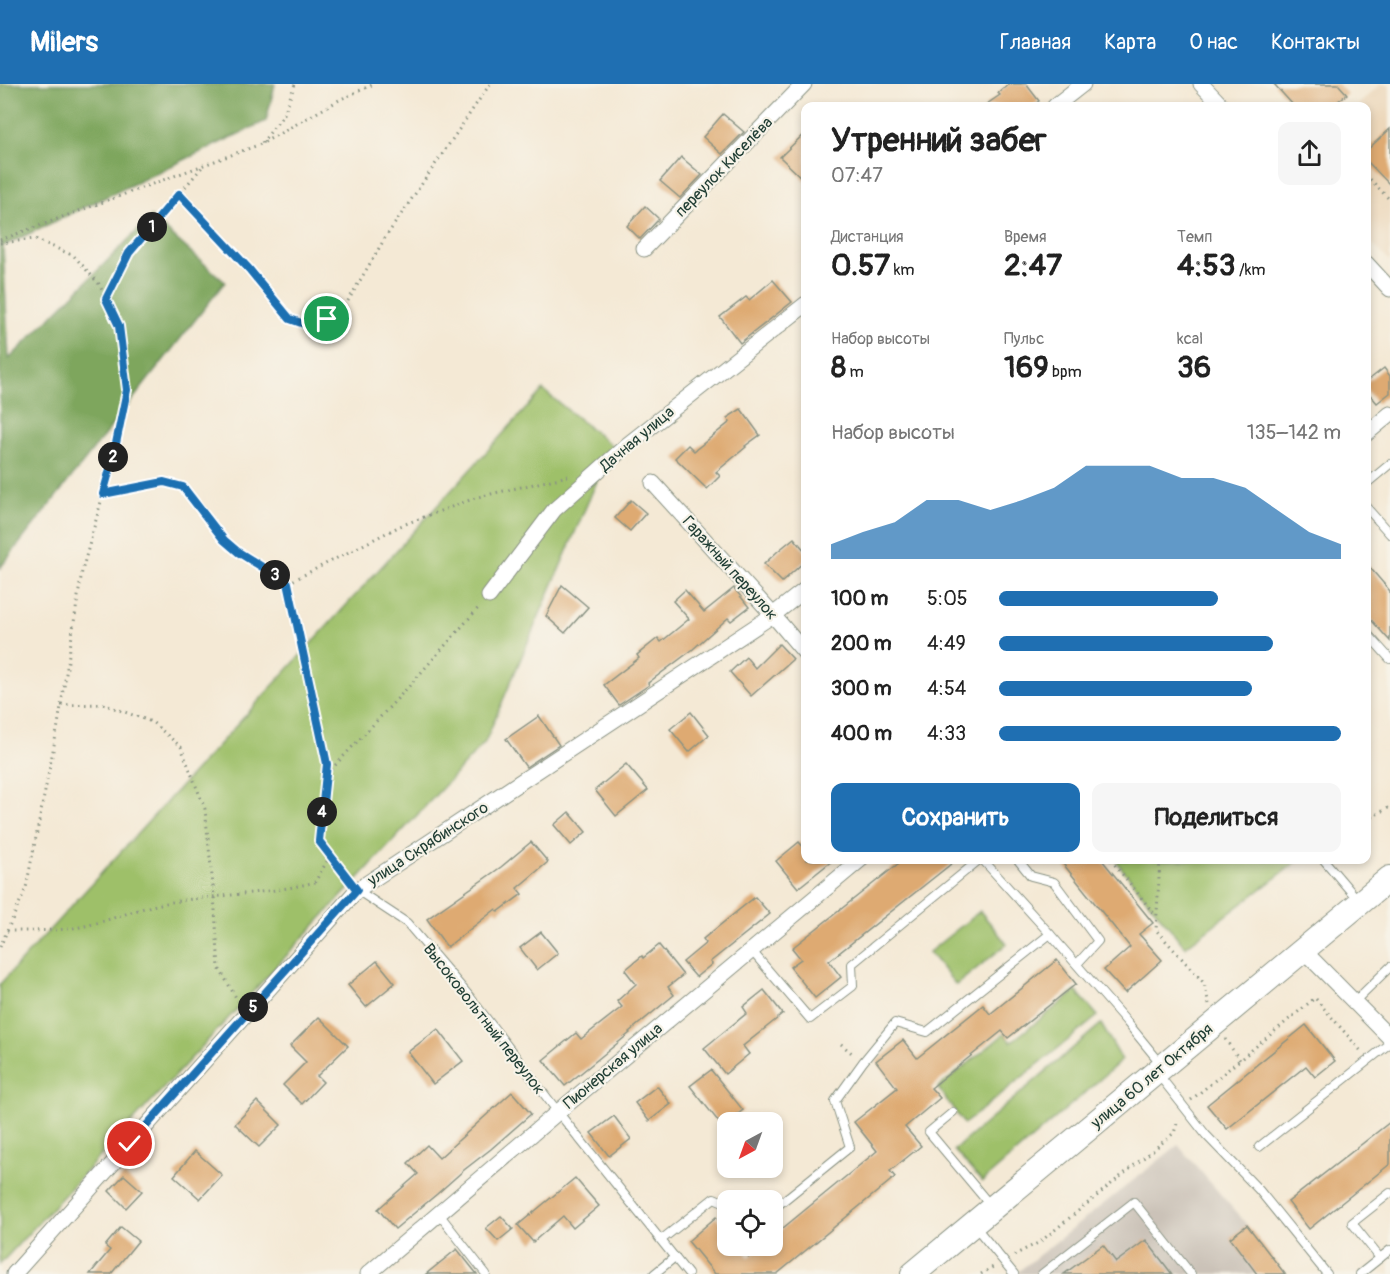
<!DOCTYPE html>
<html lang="ru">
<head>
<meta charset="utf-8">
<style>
	:root { --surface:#fff; --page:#f6f6f6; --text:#222; --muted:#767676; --accent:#1f6fb2 }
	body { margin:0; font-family:Pangolin,sans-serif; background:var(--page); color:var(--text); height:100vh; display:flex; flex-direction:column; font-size:22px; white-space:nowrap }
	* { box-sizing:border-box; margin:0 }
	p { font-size:20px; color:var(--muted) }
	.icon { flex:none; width:33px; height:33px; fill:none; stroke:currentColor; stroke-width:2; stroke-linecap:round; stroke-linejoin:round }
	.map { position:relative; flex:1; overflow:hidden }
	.sheet { position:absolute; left:801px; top:18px; width:570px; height:762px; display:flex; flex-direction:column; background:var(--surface); border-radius:12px; box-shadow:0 3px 9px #0003 }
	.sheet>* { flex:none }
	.needle { width:39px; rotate:221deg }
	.fabs { position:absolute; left:717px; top:1028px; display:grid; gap:12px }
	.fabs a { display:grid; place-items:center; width:66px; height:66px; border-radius:12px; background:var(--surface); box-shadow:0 3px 9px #0003; font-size:30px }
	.pin { position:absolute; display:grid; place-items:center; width:51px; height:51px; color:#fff; margin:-26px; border:3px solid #fff; border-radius:50%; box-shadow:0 2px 6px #0007 }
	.km { position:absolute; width:30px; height:30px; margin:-15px; border-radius:50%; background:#222; color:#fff; font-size:16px; line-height:30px; text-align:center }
	.round { display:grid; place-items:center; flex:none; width:63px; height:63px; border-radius:12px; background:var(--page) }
	.head { display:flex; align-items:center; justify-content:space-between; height:102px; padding:0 30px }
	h1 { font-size:33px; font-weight:700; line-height:45px }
	.figures { display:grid; grid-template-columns:repeat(3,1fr); gap:9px; height:102px; padding:6px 30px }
	.figures div { display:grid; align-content:center }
	.figures b { font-size:30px; font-weight:700 }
	.figures small { font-size:16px; font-weight:400 }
	.figures p { font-size:16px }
	.chart { height:168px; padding:12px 30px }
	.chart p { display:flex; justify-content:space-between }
	.chart svg { width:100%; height:108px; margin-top:6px; fill:var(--accent); opacity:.7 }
	.primary-button { display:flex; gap:12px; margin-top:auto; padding:12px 30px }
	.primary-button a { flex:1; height:69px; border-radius:12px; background:var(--accent); color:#fff; font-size:24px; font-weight:700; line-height:69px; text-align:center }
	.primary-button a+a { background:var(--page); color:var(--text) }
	ul { padding:0 30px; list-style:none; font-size:20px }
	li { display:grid; grid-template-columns:96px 72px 1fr; align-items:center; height:45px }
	li i { height:15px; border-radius:8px; background:var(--accent) }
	header { display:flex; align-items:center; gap:36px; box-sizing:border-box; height:84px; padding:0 30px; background:var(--accent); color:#fff }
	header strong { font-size:28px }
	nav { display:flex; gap:33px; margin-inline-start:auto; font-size:21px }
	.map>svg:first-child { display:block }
	.built { fill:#ecd7ba }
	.industrial { fill:#cbc2b8 }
	.green { fill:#9ec069; stroke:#5e7e4e; stroke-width:1.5 }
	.forest { fill:#7ea65d; stroke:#4e7248; stroke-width:1.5 }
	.building { fill:#deaa72 }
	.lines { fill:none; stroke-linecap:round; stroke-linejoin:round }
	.service-casing { stroke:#8a9384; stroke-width:10 }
	.minor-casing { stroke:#8a9384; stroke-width:17 }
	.primary-casing { stroke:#8a9384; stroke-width:26 }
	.path { stroke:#8a9384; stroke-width:3; stroke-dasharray:1.5 4.5; stroke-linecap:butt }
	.service { stroke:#fff; stroke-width:8 }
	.minor { stroke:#fff; stroke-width:15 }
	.primary { stroke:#fff; stroke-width:24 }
	.route-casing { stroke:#fff; stroke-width:12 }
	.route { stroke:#1f6fb2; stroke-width:8 }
	.labels { text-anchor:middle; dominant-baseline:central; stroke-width:4.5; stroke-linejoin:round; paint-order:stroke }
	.street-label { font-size:16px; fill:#1f3d34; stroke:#f7f3e8 }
</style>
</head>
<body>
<header>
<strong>Milers</strong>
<nav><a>Главная</a><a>Карта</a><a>О нас</a><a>Контакты</a></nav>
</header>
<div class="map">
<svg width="1390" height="1190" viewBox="0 0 1390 1190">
	<rect width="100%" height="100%" fill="#f7f3e8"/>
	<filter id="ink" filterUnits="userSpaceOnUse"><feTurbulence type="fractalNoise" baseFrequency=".0167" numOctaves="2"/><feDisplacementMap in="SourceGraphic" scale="12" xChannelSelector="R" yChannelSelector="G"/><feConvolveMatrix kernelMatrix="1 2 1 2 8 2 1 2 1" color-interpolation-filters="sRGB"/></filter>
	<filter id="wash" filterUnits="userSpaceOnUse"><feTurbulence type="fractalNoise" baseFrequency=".008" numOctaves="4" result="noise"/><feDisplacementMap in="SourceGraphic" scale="24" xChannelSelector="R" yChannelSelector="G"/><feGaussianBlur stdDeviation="1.35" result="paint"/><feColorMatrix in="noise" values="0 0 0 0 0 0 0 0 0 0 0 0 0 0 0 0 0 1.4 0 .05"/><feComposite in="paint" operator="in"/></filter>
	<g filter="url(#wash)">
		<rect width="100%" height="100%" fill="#f4e9d5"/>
		<path class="built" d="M1381,0h9v178l-23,-24 -1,-132h-9z"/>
		<path class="industrial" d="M1178,1061l69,80 38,49h-270z"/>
		<g class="green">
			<path d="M543,306l69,56 -127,296 -485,522v-280z"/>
			<path d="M1115,776h184l-114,87z"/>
			<path d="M980,827l27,33 -51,41 -27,-33z"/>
			<path d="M1076,907l22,25 -134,108 -26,-36 66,-54 7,8z"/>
			<path d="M1101,940l21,36 -140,122 -28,-32z"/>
		</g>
		<path class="forest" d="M0,0h275l-9,37 -263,125 6,113 142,-142 74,65 -225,286z"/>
		<g id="blocks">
			<g class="building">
				<path d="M1009,0h17l13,17 -6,5h-49l16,-11 -2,-2z"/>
				<path d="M1274,0h64l9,10 -15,12h-38z"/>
				<path d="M723,30l21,18 -22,22 -19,-17z"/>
				<path d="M1390,45v56l-24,-25v-9z"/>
				<path d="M806,48v50l-26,-25z"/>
				<path d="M681,73l21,18 -22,23 -20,-17z"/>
				<path d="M645,122l14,13 -19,20 -13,-13z"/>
				<path d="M773,196l19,22 -52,41 -20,-26 26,-20 3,3z"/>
				<path d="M1384,284l6,8v17l-13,10 -11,-13v-8z"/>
				<path d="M741,325l19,26 -15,11 1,1 -30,25 4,4 -13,13 -32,-31 13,-13 6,6 36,-29 -3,-4z"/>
				<path d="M631,416l15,13 -16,18 -15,-13z"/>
				<path d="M794,454l12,14v8l-24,22 -18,-18 14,-13z"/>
				<path d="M1366,479l24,28v50l-24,-27z"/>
				<path d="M562,501l26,22 -23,26 -19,-17z"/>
				<path d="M734,504l15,19 -18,14 -3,-3 -36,32 -44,33 1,2 -30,20 -15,-20 35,-27 -2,-3 21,-17 3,4 28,-23 -16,-18 12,-11 19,22z"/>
				<path d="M779,560l14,15 -42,37 -21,-24 16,-15 9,11z"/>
				<path d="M691,628l18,23 -20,17 -19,-23z"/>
				<path d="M539,632l20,29 -33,22 -20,-28z"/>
				<path d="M626,680l22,26 -32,26 -21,-26z"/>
				<path d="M569,728l17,20 -15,13 -17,-20z"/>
				<path d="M531,758l17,20 -31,26 5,6 -24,18 -2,-3 -49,38 -20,-28 74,-52z"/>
				<path d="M799,758l7,8v10h27l-35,28 -22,-27z"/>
				<path d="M903,776h53l-127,101 12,16 -26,21 -25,-31 11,-8 -9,-11z"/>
				<path d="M1060,776h42l51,63 -14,11 23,26 -37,33 -21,-23 26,-23z"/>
				<path d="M755,813l15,17 -60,48 2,2 -16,13 -13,-15 23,-19 -3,-4z"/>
				<path d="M541,848l17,21 -21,17 -17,-22z"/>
				<path d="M659,861l24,30 -15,12 6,8 -45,37 1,1 -65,53 -22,-26 33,-27 5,6 41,-32 -5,-6 19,-17 -11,-14 17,-14 1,2z"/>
				<path d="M1057,876l19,24 -68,54 -6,-7 -71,57 9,10 -35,29 16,19 -31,25 5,6 -118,97h-62l-27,-33 28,-24 12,14v14h11l10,12 14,-12h9v-8l105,-86 -23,-29 43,-34 -21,-27 27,-21 14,18 66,-53 7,9z"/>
				<path d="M377,877l18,22 -29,24 -18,-22z"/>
				<path d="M764,906l19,24 -40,32 6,8 -24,20 -21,-26 43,-35 -4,-6z"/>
				<path d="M319,933l29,29 -31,30 6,6 -21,22 -19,-19 23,-23 -16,-16z"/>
				<path d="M1306,941l29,36 -20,16 -9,-11 -79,63 -20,-24z"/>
				<path d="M438,945l25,32 -30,23 -25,-32z"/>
				<path d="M711,986l32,40 -21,16 -32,-40z"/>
				<path d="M657,1002l14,18 -22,17 -14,-18z"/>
				<path d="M512,1008l19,22 -40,35 -27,21 -27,24 -42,35 -17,-20 40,-35 -10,-11 19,-18 12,13z"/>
				<path d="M257,1017l24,24 -22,22 -24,-23z"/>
				<path d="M614,1032l17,23 -22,17 -18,-23z"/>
				<path d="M1390,1038v42l-81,65 -21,-27z"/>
				<path d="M195,1067l27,24 -22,24 -26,-23z"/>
				<path d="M124,1091l18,16 -16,17 -17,-17z"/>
				<path d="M575,1094l24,28 -26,22 -10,-12 -30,26 -15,-17z"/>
				<path d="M501,1132l12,13 -15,12 -12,-13z"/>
				<path d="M1247,1141l38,49h-28l-27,-36z"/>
				<path d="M121,1143l17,14 -27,33h-21l20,-24 -5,-4z"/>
				<path d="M1146,1156l26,34h-108l39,-29 13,17z"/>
				<path d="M457,1165l20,25h-51z"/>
			</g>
		</g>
	</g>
	<g filter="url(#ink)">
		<use href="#blocks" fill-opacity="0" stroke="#8a9384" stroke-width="1.5"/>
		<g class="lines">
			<g class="service-casing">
				<g id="service">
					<path d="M1366,400l24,-20"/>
					<path d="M1366,423l24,27"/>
					<path d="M1366,548l24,27"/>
					<path d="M983,776l67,74"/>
					<path d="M1018,776l13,16 23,6 44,59 -21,23"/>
					<path d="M1324,776l34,40"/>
					<path d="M357,806l50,33 63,74 88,115 130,162"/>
					<path d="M751,866l59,69 43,-33 -1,-22 127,-104"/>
					<path d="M1354,918l36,-35"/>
					<path d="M1158,990l48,61 53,55 68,84"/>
					<path d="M953,1028l-24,20 61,73"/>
					<path d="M1259,1063l131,-104"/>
					<path d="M1390,1109l-38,30 28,35 10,-8"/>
					<path d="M772,1126l78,-63 -15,-46 28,-39 32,-39 32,9 123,-98 76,87 36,44"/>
					<path d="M439,1130l47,60"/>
					<path d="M974,1141l40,49"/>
					<path d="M661,1156l53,-42 14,6"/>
					<path d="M654,1190l21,-17"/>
					<path d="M1042,1190l92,-72 57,72"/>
					<path d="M1360,1190l20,-16"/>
				</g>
			</g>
			<g class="minor-casing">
				<g id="minor">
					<path d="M1201,0l21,22"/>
					<path d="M1055,22l28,-22"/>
					<path d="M644,165l160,-165"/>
					<path d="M1366,179l24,26"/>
					<path d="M1366,350l24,-20"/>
					<path d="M653,399l120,132 33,39"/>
					<path d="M489,512l65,-86 72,-64 180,-142"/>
					<path d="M1303,866l87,88"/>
					<path d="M14,1190l343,-384 416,-275 33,-26"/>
					<path d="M368,1190l190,-162 302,-252"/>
				</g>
			</g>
			<g class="primary-casing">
				<path id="primary" d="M913,1190l477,-396"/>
			</g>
			<g class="path">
				<path d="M262,59l22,-29 11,-30"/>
				<path d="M1366,91l24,25"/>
				<path d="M179,110l69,75 42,50 17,6 20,-6 18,-13 40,-68 105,-154"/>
				<path d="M0,156l261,-96 80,-45 33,-15"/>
				<path d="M0,159l35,-4 39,17 25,28 20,42 8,64 -14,68 -31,113 -24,154 -32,163 -26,59"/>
				<path d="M106,215l23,-46 74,-87"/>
				<path d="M103,410l61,-12 19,5 41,53 14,12 50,31 39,181 -8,77 29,37"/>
				<path d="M288,499l112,-57 78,-29 90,-21"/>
				<path d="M61,621l42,-1 49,18 29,25 24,62 9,87 5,72 19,33"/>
				<path d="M327,690l84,-90 69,-78"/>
				<path d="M1366,736l24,-13"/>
				<path d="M1111,776l45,56"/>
				<path d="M1160,776l-4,70 48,53 5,21"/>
				<path d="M7,847c24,0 50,0 73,-4 26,-5 50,-16 76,-22 52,-11 107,-9 159,-23l15,-26"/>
				<path d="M1225,955l15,21"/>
				<path d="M841,960l13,11"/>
				<path d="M1191,1016l124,-102 46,53"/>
				<path d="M1014,1171l26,-13 134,-109 4,-13"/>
				<path d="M981,1190l12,-7"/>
			</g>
			<use href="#service" class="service"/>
			<use href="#minor" class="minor"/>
			<use href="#primary" class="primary"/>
		</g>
	</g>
	<g class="lines" filter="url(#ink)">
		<g class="route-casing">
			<path id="route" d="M130,1060l227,-254 -38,-49 8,-77 -39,-181 -50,-31 -14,-12 -41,-53 -19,-5 -61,12 10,-36 14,-68 -8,-64 -13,-27 23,-46 50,-59 70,75 41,50 17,6 20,-6"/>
		</g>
		<use href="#route" class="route"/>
	</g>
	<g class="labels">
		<g class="street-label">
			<text transform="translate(724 83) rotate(-46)">переулок Киселёва</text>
			<text transform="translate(637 355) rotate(-40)">Дачная улица</text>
			<text transform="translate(730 484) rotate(48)">Гаражный переулок</text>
			<text transform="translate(428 760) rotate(-33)">улица Скрябинского</text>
			<text transform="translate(484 935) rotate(52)">Высоковольтный переулок</text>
			<text transform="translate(613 982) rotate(-40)">Пионерская улица</text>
			<text transform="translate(1152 992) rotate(-40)">улица 60 лет Октября</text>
		</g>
	</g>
</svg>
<div class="fabs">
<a><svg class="needle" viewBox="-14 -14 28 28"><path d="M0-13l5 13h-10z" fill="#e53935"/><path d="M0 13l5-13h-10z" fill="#767676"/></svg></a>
<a><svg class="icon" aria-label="locate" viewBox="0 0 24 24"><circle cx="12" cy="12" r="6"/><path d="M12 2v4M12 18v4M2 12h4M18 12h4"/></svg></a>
</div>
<div class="pin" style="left:327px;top:235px;background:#1e9e55"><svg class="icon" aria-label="arrive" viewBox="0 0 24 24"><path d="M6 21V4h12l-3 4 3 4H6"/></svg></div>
<div class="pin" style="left:130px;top:1060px;background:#d93025"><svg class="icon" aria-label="check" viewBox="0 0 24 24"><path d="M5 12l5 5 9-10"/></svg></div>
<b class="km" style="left:152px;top:143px">1</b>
<b class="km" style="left:113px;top:373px">2</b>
<b class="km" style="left:275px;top:491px">3</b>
<b class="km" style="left:322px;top:728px">4</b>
<b class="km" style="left:253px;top:923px">5</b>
<section class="sheet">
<div class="head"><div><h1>Утренний забег</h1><p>07:47</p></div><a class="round"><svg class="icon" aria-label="share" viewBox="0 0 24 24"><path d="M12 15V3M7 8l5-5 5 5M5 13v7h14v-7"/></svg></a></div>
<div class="figures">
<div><p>Дистанция</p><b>0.57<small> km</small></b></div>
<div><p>Время</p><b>2:47</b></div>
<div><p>Темп</p><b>4:53<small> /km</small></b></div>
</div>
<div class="figures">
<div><p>Набор высоты</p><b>8<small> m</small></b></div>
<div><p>Пульс</p><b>169<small> bpm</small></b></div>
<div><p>kcal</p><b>36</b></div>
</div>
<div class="chart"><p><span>Набор высоты</span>135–142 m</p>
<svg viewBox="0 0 160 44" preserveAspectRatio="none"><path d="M0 44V38L10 33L20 29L30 20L40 20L50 24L60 20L70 15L80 6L90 6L100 6L110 11L120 11L130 15L140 24L150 33L160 38V44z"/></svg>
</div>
<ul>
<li><b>100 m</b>5:05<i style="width:64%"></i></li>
<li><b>200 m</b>4:49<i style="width:80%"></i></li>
<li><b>300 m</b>4:54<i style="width:74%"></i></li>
<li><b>400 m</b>4:33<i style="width:100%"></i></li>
</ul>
<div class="primary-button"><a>Сохранить</a><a>Поделиться</a></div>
</section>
</div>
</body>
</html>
